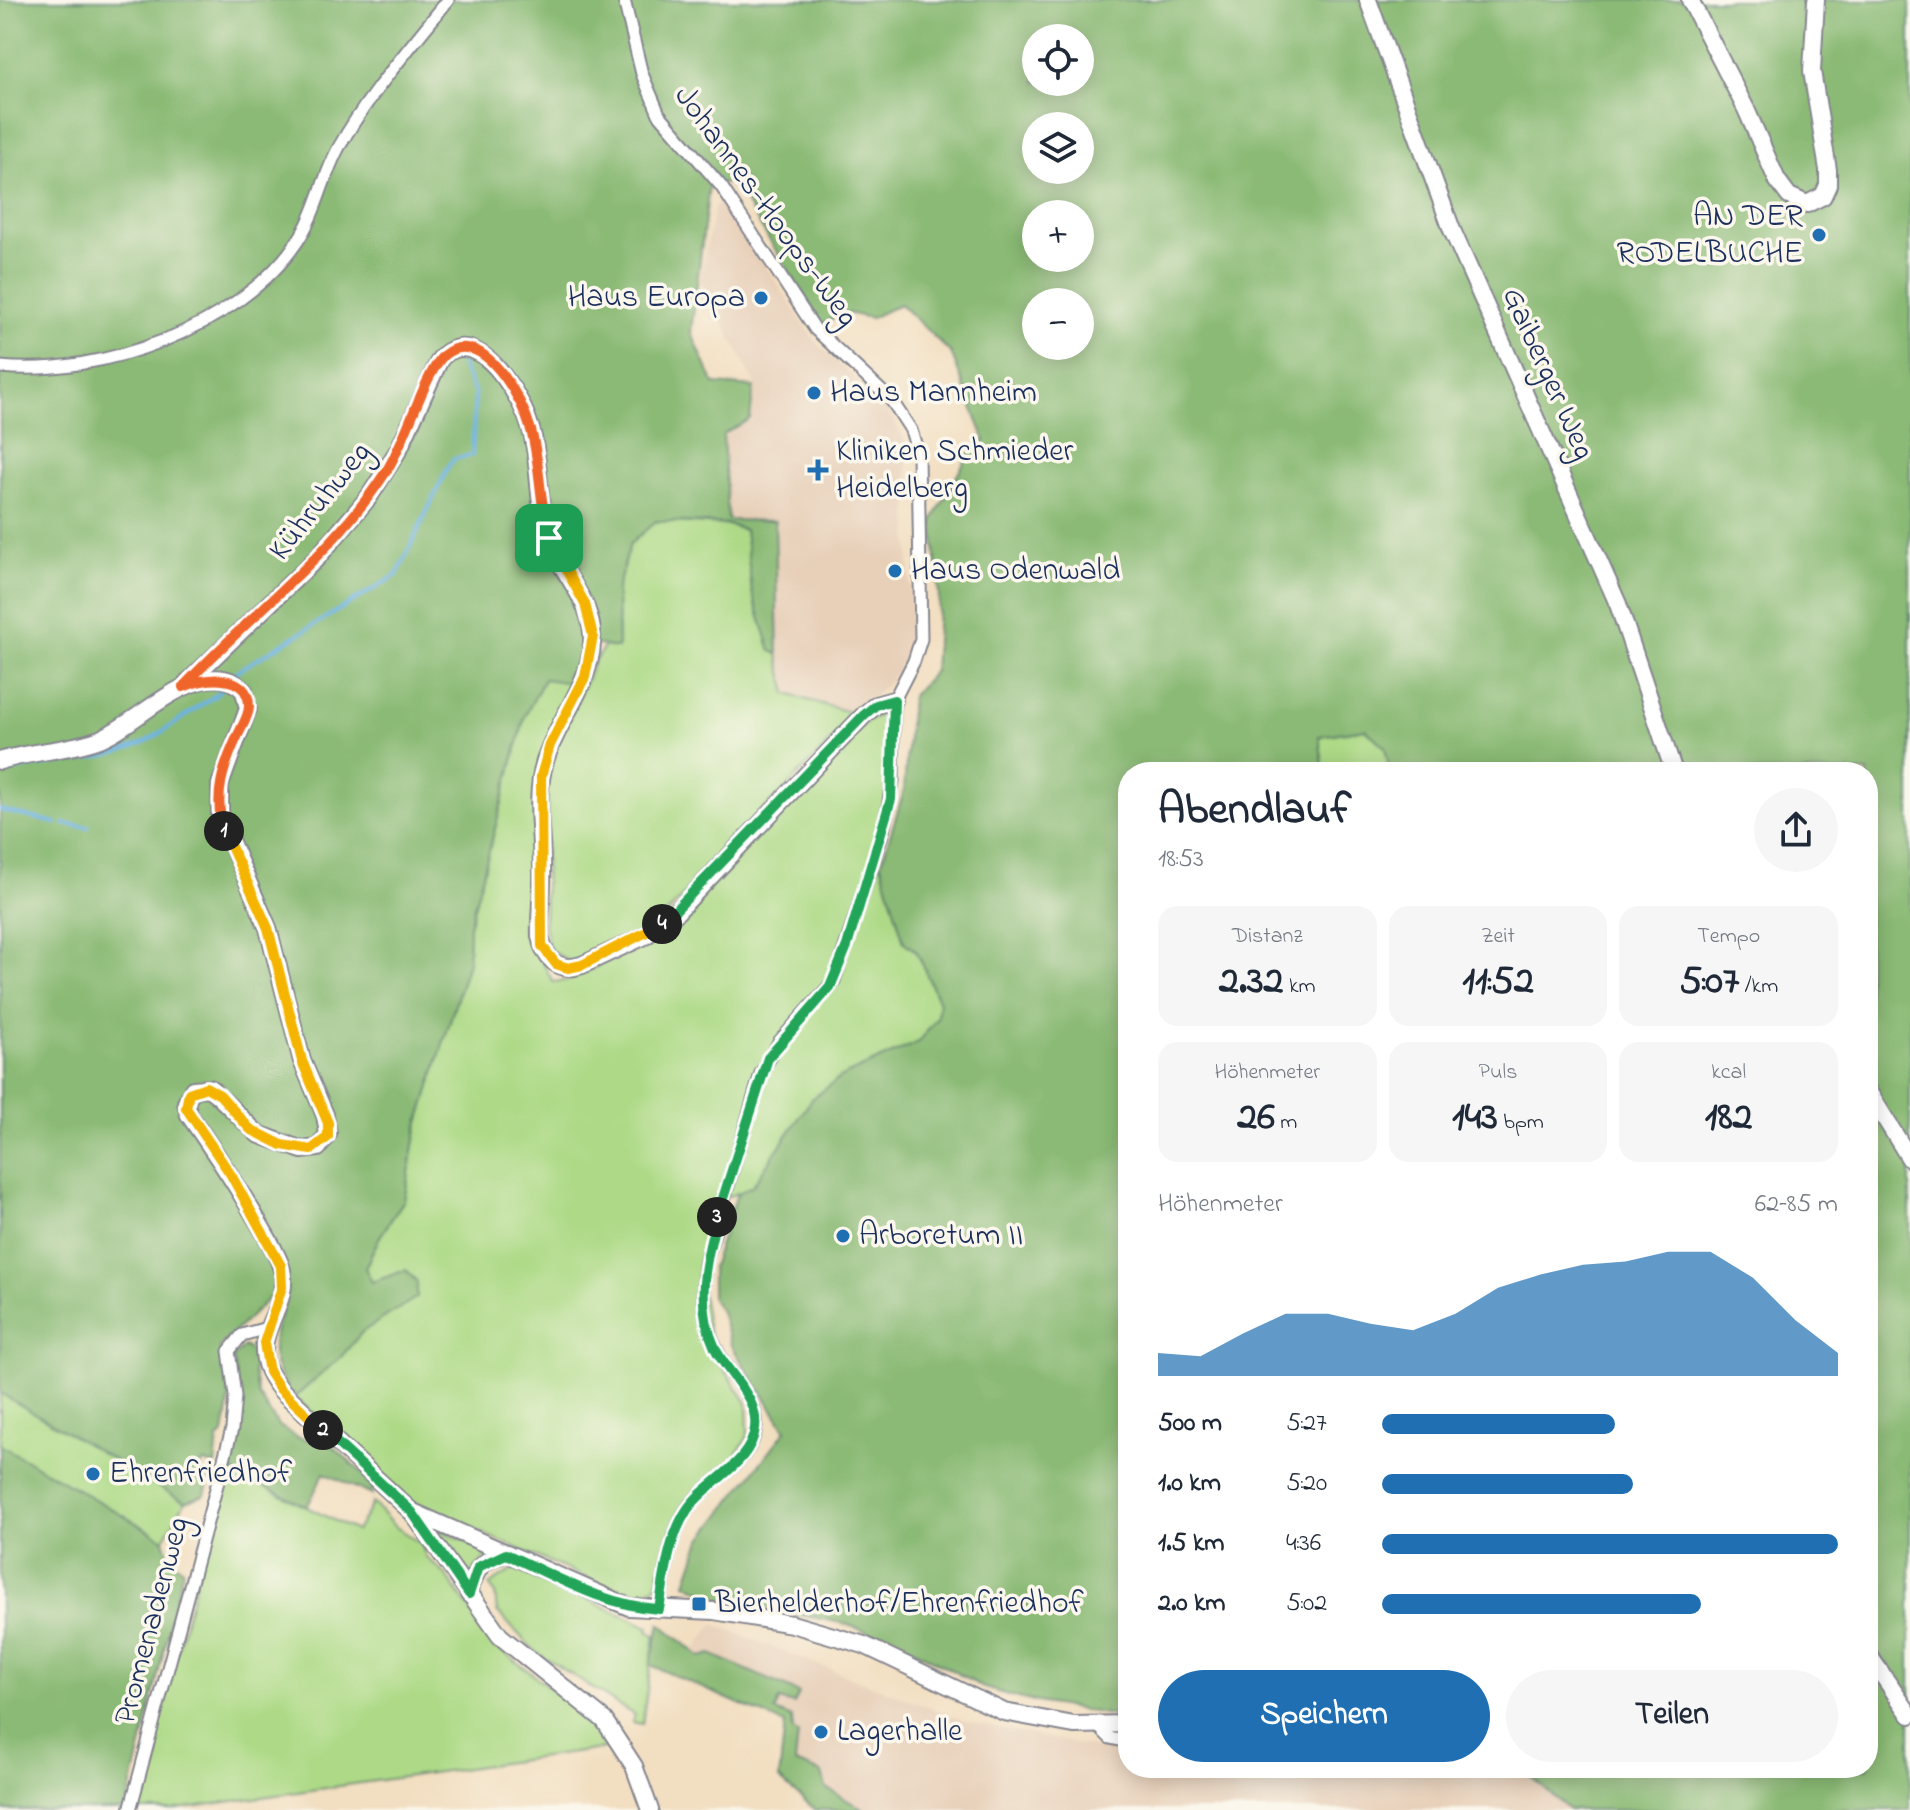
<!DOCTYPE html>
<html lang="de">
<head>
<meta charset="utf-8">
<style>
	:root { --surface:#fff; --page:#f6f6f7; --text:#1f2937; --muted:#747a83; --accent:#1f6fb2 }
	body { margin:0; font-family:"Indie Flower",sans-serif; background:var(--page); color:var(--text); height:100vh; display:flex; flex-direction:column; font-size:30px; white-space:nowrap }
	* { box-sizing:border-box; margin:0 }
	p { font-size:26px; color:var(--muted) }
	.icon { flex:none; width:44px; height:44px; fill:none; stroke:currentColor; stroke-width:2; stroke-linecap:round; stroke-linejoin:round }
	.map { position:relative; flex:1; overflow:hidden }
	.side { position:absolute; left:1118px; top:762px; width:760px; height:1016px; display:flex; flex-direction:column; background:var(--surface); border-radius:32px; box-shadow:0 4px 20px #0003 }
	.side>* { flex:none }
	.buttons { position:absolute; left:1022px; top:24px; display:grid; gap:16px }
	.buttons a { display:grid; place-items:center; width:72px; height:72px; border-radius:50%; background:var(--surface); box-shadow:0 4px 20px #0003; font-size:40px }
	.pin { position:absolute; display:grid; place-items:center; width:68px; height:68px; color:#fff; margin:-34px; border-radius:16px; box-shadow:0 4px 12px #0006 }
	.km { position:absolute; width:40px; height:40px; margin:-20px; border-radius:50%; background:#222; color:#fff; font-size:22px; line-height:40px; text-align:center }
	.round { display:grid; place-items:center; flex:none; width:84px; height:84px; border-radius:42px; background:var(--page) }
	.headline { display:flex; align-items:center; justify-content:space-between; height:136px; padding:0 40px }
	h1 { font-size:44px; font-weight:700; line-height:60px }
	.metrics { display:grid; grid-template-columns:repeat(3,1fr); gap:12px; height:136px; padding:8px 40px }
	.metrics div { display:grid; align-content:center; border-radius:20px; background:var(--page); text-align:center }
	.metrics b { font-size:40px; font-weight:700 }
	.metrics small { font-size:22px; font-weight:400 }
	.metrics p { font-size:22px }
	.chart { height:224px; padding:16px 40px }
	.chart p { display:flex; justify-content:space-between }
	.chart svg { width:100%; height:144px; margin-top:8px; fill:var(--accent); opacity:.7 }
	.button { display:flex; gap:16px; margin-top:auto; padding:16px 40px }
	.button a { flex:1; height:92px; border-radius:48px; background:var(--accent); color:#fff; font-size:32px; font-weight:700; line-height:92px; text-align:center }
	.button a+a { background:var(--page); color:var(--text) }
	ul { padding:0 40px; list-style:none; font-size:26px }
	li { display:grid; grid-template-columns:128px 96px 1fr; align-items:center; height:60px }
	li i { height:20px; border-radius:10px; background:var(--accent) }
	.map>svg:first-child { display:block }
	.built { fill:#e7cfb8 }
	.green { fill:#aeda87; stroke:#648472; stroke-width:2 }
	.forest { fill:#8aba74; stroke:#527469; stroke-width:2; fill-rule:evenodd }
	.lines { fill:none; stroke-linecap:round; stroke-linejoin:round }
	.stream { stroke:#6cb2e3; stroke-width:4 }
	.street-casing { stroke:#86868f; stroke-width:15 }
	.secondary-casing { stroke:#86868f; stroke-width:20 }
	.street { stroke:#fff; stroke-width:11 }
	.secondary { stroke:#fff; stroke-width:16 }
	.split-1-casing { stroke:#fff; stroke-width:16 }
	.split-2-casing { stroke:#fff; stroke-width:16 }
	.split-3-casing { stroke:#fff; stroke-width:16 }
	.split-4-casing { stroke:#fff; stroke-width:16 }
	.split-5-casing { stroke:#fff; stroke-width:16 }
	.split-1 { stroke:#f0652b; stroke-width:10 }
	.split-2 { stroke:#f5b400; stroke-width:10 }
	.split-3 { stroke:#22a559; stroke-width:10 }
	.split-4 { stroke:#22a559; stroke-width:10 }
	.split-5 { stroke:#f5b400; stroke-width:10 }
	.poi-dot { fill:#1f6fb2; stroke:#fbf7ec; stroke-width:3 }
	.labels { text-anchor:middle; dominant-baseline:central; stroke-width:7; stroke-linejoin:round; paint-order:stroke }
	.street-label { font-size:32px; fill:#1b2f5e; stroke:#fbf7ec }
	.poi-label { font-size:32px; fill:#1b2f5e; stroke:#fbf7ec; text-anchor:start }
</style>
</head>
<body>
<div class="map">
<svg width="1910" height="1810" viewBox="0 0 1910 1810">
	<rect width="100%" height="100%" fill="#fbf7ec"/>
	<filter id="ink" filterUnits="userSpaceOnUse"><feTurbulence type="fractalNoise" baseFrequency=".0125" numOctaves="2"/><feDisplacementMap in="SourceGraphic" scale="16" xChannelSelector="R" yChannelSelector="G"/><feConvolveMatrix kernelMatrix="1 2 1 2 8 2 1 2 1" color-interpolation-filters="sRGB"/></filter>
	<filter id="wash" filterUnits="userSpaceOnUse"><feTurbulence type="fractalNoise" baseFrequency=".006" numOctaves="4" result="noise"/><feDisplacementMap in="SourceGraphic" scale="32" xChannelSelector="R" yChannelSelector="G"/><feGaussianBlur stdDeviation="1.8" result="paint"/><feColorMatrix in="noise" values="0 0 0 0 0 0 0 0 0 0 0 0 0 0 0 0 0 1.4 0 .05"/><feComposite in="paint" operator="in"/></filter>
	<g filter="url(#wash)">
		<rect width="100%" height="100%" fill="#f2dec0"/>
		<g class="built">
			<path d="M721,199l94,142 73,69 19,34 4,203 -14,26 -41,41 -69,-19 -9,-41 -3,-133h-47l-4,-84 28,-17 4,-35 -56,-106 14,-69z"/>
			<path d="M660,1624l36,26 17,-26 251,97 164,33v14h393l48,42h-718l-69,-55 3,-31 -135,-59z"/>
		</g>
		<g class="green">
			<path d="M655,521l72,4 18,5 7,62 19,58 7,4 9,40 69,20 -200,211 -67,32 -21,4 -18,-12 -6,-24 4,-159 47,-106 10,-14 13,2 -1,-58 13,-47z"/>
			<path d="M586,643l1,12 -37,74 -17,199 3,23 17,31 17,-2 71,-36 228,-224 11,-5 6,5v76l-16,66 11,2 23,78 13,10 22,51 -2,15 -18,24 -78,35 -29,22 -59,86 -8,6 -27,8 -19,77 12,73 36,54 1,33 -14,22 -34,29 -33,57 -10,40 -12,12 -9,3 -220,-94 -121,-108 67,-65 21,-15 -18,-49 14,-30 25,-38 13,-71 51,-167 1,-36 56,-210 19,-37z"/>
			<path d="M1365,729l20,18 5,25h-66l-5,-36z"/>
			<path d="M0,1393l185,109 -21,37 -164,-94z"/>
			<path d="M226,1468l130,63 17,-28 20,22 28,19 5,13 19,17 51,72 105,81 14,20 -445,63h-35z"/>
			<path d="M430,1525l60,27 -24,28z"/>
			<path d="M517,1567l132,60 -1,4 7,4 -13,89 -10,-2 2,-7 -98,-63 -39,-40 -2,-19 -6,-8z"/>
		</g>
		<g class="forest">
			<path d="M0,0h1910v1810h-341l-48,-42h347v-996h-478l-5,-25 -20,-18 -46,7 5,36h-196v960l-17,-17 -85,-15 -42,-12 -78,-43 -64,-22 -128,-25 -28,-15 15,-43 85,-110 -55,-85 -10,-33 -9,-13v-32l25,-73 16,-9 59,-86 29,-22 78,-35 18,-24 2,-16 -22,-50 -13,-10 -23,-78 23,-73 7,-94 23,-26 5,-75 -6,-76 37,-68 15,-12 -34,-87 -51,-49 -29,14 -24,-5 -25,11 -89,-142 -24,4 -18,146 23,52 40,3 -4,32 -27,16 5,85 47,1 3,133 -7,-3 -19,-59 -7,-62 -18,-6 -71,-3 -26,23 -13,46 1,58 -32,-5 -15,40 -27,-4 -19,37 -56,210 -1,36 -51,167 -13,71 -25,38 -14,30 7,14 34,-12 11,12v15l-55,35 -21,25 -46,40c-32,-37 -24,-56 -9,-99l-14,-3 -52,51 10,51 -6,37 -6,5 -3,26 -13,-3 -4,13 11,4 -4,16 -20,7 -185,-109zM1036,38h44v44h-44zM1036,126h44v44h-44zM1036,214h44v44h-44zM1036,302h44v44h-44z"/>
			<path d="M244,1346l15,11 -6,14 5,24 20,30 19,12 36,9 41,38 -2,11 -48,-22 -17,34 -81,-39c17,-39 15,-70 7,-111z"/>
			<path d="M0,1445l164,94 5,19 14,11 -57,241h-126z"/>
			<path d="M660,1624l41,33 10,-3 88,39 -5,11 -15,-4 -4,11 17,7 1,13 5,3 -3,29 27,10 4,15 38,22h-48l-37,-31 6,-55 -135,-59z"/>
		</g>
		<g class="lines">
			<g class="stream">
				<path d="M234,673l163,-98 52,-110 5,-6 18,-4 3,-61 -19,-41"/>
				<path d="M4,771c46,-10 95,-8 139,-28 25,-12 49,-33 73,-48l6,-8"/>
				<path d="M0,810l56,13"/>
				<path d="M64,824l25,3"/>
			</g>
		</g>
	</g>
	<g filter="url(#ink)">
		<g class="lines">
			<g class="street-casing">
				<g id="street">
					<path d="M624,0l18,74 17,40 62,72 94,143 77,72 19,29 7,23 3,186 -7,22 -20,39 -1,81 -10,51 -49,149 -55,61 -18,31 -55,188c-6,33 -3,65 14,95 12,22 38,43 36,70 -3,38 -49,54 -69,83 -19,29 -22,67 -28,100"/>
					<path d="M0,367c100,10 240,-40 297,-125 20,-29 25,-64 42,-95 29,-52 72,-100 109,-147"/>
					<path d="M1099,1727l11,11 18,4"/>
					<path d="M130,1810l102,-381 3,-33 -6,-45 13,-16 25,-7"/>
				</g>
			</g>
			<g class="secondary-casing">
				<g id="secondary">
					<path d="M1368,0l84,230 166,374 56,168"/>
					<path d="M1690,0l56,109 31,71 12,16 18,8 16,-8 5,-11v-15l-16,-99 4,-71"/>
					<path d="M187,683l130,-125 52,-61 30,-48 41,-90c22,-25 49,-3 64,18 48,64 24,104 47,167 13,34 44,59 41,99 -2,43 -35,77 -47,118 -11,36 -3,72 -3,108 1,23 -3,45 -2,67 4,22 18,37 42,29l63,-29 27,-19 192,-202 12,-10 18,-5"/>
					<path d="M0,761c32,-10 65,-10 97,-21 39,-13 107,-92 147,-49l4,18 -28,76v32l48,111 34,133 23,54 3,19 -10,14 -16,2 -44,-16 -48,-46 -17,1 -7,14 3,12c25,36 49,72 71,110 8,14 18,29 22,45 10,44 -46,70 1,122l129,120 88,124 104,84 30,46 16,44"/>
					<path d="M1868,1091l42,68"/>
					<path d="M413,1512l216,95 85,4 78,13 72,21 140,67 70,13 54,-1"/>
					<path d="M469,1594c5,-23 13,-36 37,-40"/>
					<path d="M1868,1654l42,61"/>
				</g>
			</g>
			<use href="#street" class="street"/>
			<use href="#secondary" class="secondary"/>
		</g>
	</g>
	<g class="lines" filter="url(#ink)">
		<g class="split-1-casing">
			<path id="split-1" d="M224,831c-11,-35 -1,-64 14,-96 4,-9 11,-19 11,-29 0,-34 -46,-29 -66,-19 68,-74 149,-131 204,-217 18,-28 38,-97 57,-115 6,-5 14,-8 22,-7 16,1 29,16 38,28 42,58 29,98 45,162"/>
		</g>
		<g class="split-2-casing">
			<path id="split-2" d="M224,831l44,97 34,133 26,62v14l-17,13 -29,-5 -32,-16 -30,-34 -14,-8 -17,6 -3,15 45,67 50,91 1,21 -18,56 5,29 11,17 43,41"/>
		</g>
		<g class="split-3-casing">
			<path id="split-3" d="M323,1430l89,82 57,82 9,-27 28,-13c49,22 99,52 153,55 6,-33 9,-70 28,-99 19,-29 64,-45 68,-82 4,-31 -28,-54 -40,-80 -20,-44 -10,-87 2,-131"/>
		</g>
		<g class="split-4-casing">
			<path id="split-4" d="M662,924l202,-209 12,-10 18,-5 -3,99 -44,147 -17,41 -62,71 -51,159"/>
		</g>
		<g class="split-5-casing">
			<path id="split-5" d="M549,538l36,66 8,32 -8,41 -35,68 -9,31 1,170 14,18 12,4 14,-3 80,-41"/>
		</g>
		<use href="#split-1" class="split-1"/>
		<use href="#split-2" class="split-2"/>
		<use href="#split-3" class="split-3"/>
		<use href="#split-4" class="split-4"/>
		<use href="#split-5" class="split-5"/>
	</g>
	<g class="poi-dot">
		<circle cx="1819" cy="235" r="8"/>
		<circle cx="761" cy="298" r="8"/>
		<circle cx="814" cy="393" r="8"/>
		<path d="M814 458h8v8h8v8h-8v8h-8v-8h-8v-8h8z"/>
		<circle cx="895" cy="571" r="8"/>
		<circle cx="843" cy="1236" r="8"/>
		<circle cx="93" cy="1474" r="8"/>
		<rect x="691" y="1596" width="16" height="16" rx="4"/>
		<circle cx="821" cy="1732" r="8"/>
	</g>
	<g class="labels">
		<g class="street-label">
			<text transform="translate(765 207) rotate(54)">Johannes-Hoops-Weg</text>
			<text transform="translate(1547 374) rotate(66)">Gaiberger Weg</text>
			<text transform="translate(321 502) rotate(-51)">Kühruhweg</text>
			<text transform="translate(153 1621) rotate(-75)">Promenadenweg</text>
		</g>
		<g class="poi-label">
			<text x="1803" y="217" text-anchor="end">AN DER<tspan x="1803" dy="37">RODELBUCHE</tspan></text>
			<text x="745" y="298" text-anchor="end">Haus Europa</text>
			<text x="830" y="393">Haus Mannheim</text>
			<text x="836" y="452">Kliniken Schmieder<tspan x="836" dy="37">Heidelberg</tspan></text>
			<text x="911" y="571">Haus Odenwald</text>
			<text x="859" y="1236">Arboretum II</text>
			<text x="109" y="1474">Ehrenfriedhof</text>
			<text x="715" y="1604">Bierhelderhof/Ehrenfriedhof</text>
			<text x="837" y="1732">Lagerhalle</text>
		</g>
	</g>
</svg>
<div class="buttons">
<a><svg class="icon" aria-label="locate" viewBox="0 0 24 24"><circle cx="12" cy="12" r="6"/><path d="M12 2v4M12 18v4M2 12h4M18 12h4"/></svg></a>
<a><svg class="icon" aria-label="layers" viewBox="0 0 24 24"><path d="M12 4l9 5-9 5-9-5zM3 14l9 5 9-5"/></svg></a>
<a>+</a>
<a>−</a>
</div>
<div class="pin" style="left:549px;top:538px;background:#1e9e55"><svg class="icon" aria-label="arrive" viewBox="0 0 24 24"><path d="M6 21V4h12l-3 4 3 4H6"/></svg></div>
<b class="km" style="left:224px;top:831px">1</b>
<b class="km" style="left:323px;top:1430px">2</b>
<b class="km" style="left:717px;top:1217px">3</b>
<b class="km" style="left:662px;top:924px">4</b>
<section class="side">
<div class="headline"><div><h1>Abendlauf</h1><p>18:53</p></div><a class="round"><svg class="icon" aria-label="share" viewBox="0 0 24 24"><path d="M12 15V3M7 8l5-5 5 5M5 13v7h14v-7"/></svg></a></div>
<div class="metrics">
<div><p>Distanz</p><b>2.32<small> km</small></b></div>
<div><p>Zeit</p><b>11:52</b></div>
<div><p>Tempo</p><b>5:07<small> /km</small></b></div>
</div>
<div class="metrics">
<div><p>Höhenmeter</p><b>26<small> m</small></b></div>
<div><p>Puls</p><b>143<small> bpm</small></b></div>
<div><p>kcal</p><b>182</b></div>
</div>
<div class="chart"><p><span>Höhenmeter</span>62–85 m</p>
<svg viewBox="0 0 160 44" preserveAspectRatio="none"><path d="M0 44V37L10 38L20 31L30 25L40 25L50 28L60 30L70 25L80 17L90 13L100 10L110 9L120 6L130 6L140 14L150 27L160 37V44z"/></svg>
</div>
<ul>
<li><b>500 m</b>5:27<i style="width:51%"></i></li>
<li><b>1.0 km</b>5:20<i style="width:55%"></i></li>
<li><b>1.5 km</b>4:36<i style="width:100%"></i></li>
<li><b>2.0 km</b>5:02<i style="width:70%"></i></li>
</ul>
<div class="button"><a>Speichern</a><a>Teilen</a></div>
</section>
</div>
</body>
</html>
